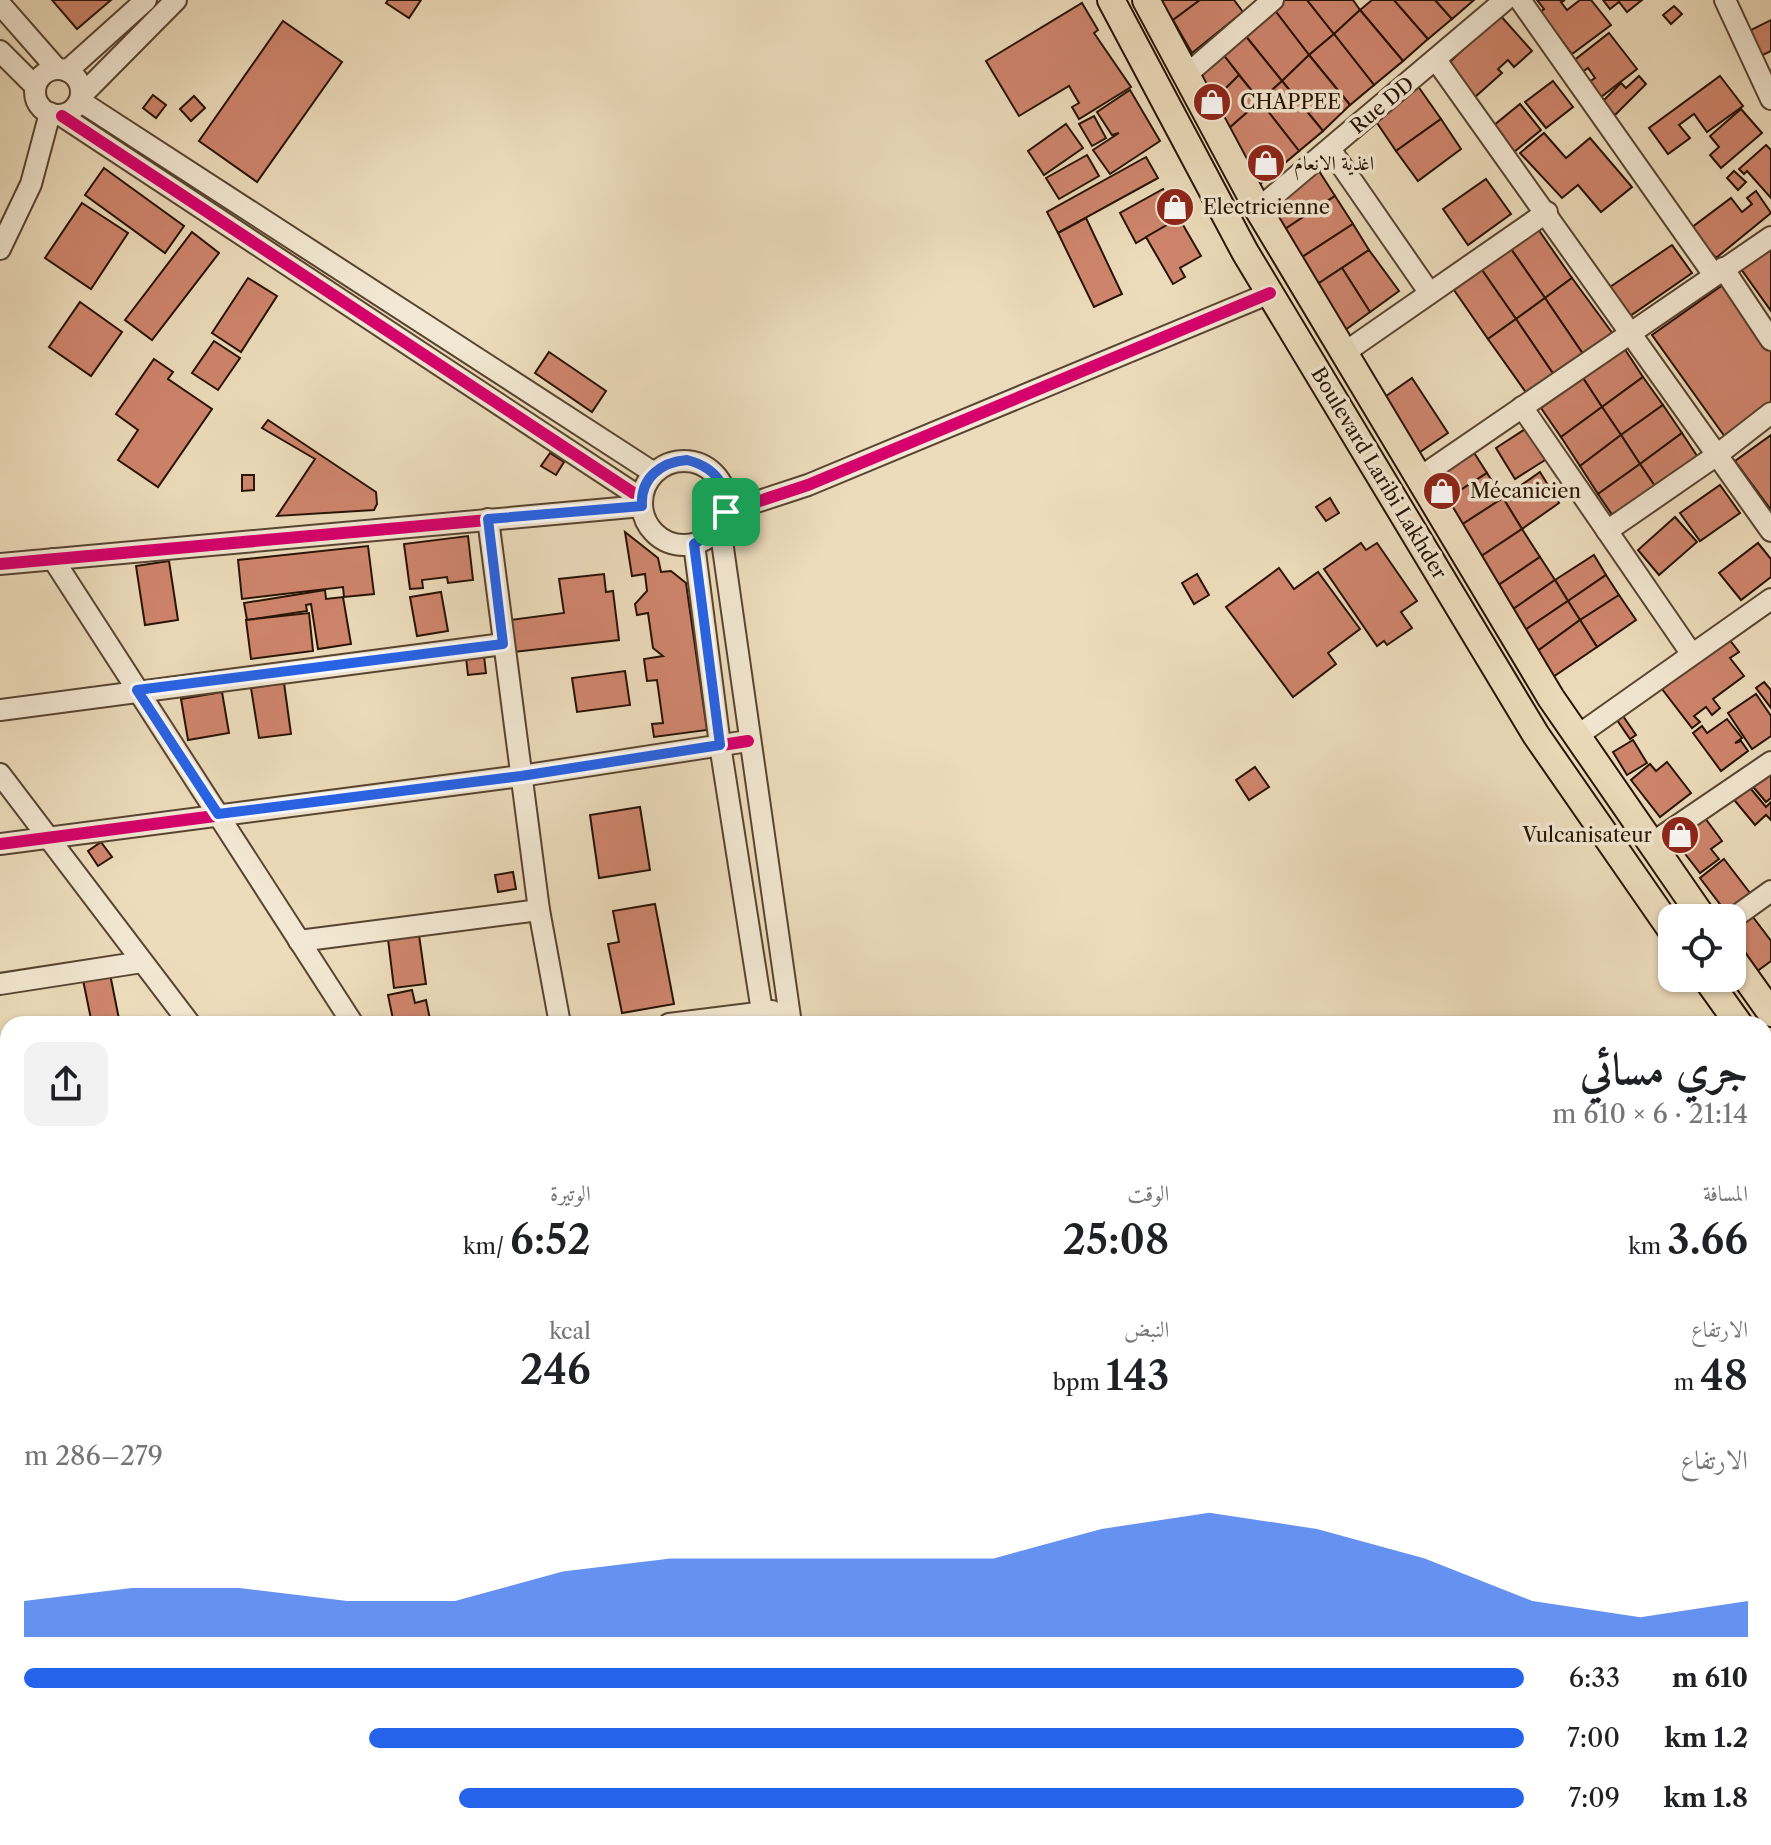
<!DOCTYPE html>
<html lang="ar">
<head>
<meta charset="utf-8">
<style>
	:root { --surface:#fff; --page:#f2f2f2; --text:#202124; --muted:#757577; --accent:#2563eb }
	body { margin:0; font-family:"Libre Caslon Text",Amiri,serif; background:var(--page); color:var(--text); direction:rtl; height:100vh; display:flex; flex-direction:column; font-size:30px; white-space:nowrap }
	* { box-sizing:border-box; margin:0 }
	p { font-size:26px; color:var(--muted) }
	.icon { flex:none; width:44px; height:44px; fill:none; stroke:currentColor; stroke-width:2; stroke-linecap:round; stroke-linejoin:round }
	.map { position:relative; flex:1; overflow:hidden; direction:ltr }
	.panel { position:absolute; left:0px; top:1016px; width:1772px; height:830px; display:flex; flex-direction:column; background:var(--surface); border-radius:24px 24px 0 0; box-shadow:0 2px 6px #0004; direction:rtl }
	.panel>* { flex:none }
	.tools { position:absolute; left:1658px; top:904px; display:grid; gap:16px }
	.tools a { display:grid; place-items:center; width:88px; height:88px; border-radius:16px; background:var(--surface); box-shadow:0 2px 6px #0004; font-size:40px }
	.pin { position:absolute; display:grid; place-items:center; width:68px; height:68px; color:#fff; margin:-34px; border-radius:16px; box-shadow:0 4px 12px #0006 }
	.round { display:grid; place-items:center; flex:none; width:84px; height:84px; border-radius:16px; background:var(--page) }
	.head { display:flex; align-items:center; justify-content:space-between; height:136px; padding:0 24px }
	h1 { font-size:44px; font-weight:600; line-height:60px }
	.figures { display:grid; grid-template-columns:repeat(3,1fr); gap:12px; height:136px; padding:8px 24px }
	.figures div { display:grid; align-content:center }
	.figures b { font-size:40px; font-weight:600 }
	.figures small { font-size:22px; font-weight:400 }
	.figures p { font-size:22px }
	.chart { height:224px; padding:16px 24px }
	.chart p { display:flex; justify-content:space-between }
	.chart svg { width:100%; height:144px; margin-top:8px; fill:var(--accent); opacity:.7 }
	ul { padding:0 24px; list-style:none; font-size:26px }
	li { display:grid; grid-template-columns:128px 96px 1fr; align-items:center; height:60px }
	li i { height:20px; border-radius:10px; background:var(--accent) }
	.map>svg:first-child { display:block }
	.building { fill:#cf856d; stroke:#261203; stroke-width:2 }
	.lines { fill:none; stroke-linecap:round; stroke-linejoin:round }
	.minor-casing { stroke:#584431; stroke-width:24 }
	.major-casing { stroke:#261203; stroke-width:30 }
	.highway-casing { stroke:#261203; stroke-width:32 }
	.minor { stroke:#f3e8d3; stroke-width:20 }
	.major { stroke:#eddcbc; stroke-width:26 }
	.highway { stroke:#eddcbc; stroke-width:28 }
	.cycleway-casing { stroke:#f3e8d3; stroke-width:17 }
	.cycleway { stroke:#d6006c; stroke-width:12 }
	.route-casing { stroke:#fff; stroke-width:16 }
	.route { stroke:#2563eb; stroke-width:10 }
	.labels { text-anchor:middle; dominant-baseline:central; stroke-width:7; stroke-linejoin:round; paint-order:stroke }
	.poi-label { font-size:20px; fill:#261203; stroke:#f3e8d3; text-anchor:start }
	.street-label { font-size:20px; fill:#261203; stroke:#f3e8d3 }
</style>
</head>
<body>
<div class="map">
<svg width="1771" height="1845" viewBox="0 0 1771 1845">
	<rect width="100%" height="100%" fill="#eddcbc"/>
	<filter id="stains"><feTurbulence type="fractalNoise" baseFrequency=".0025" numOctaves="4"/><feColorMatrix values="0 0 0 0 .2 0 0 0 0 .09 0 0 0 0 .02 0 0 0 .5 -.17"/></filter>
	<radialGradient id="worn" r=".72"><stop offset=".6" stop-color="#630" stop-opacity="0"/><stop offset="1" stop-color="#630" stop-opacity=".3"/></radialGradient>
	<g class="building">
		<path d="M52,0h59l-34,29z"/>
		<path d="M388,0h33l-12,18 -23,-15z"/>
		<path d="M1160,0h40l-27,20z"/>
		<path d="M1200,0h34l9,12 -51,41 -19,-33z"/>
		<path d="M1282,0h25l27,34 -25,21 -36,-47z"/>
		<path d="M1307,0h46l7,10 -26,24z"/>
		<path d="M1372,0h22l34,39 -25,22 -43,-51z"/>
		<path d="M1394,0h41l17,19 -24,20z"/>
		<path d="M1435,0h39l-22,19z"/>
		<path d="M1537,0h28l-4,2 6,8 13,-10h11l20,25 -39,29 -32,-42 4,-3z"/>
		<path d="M1603,0h39l-15,12 -8,-10 -9,7z"/>
		<path d="M1082,3l16,27 -4,3 37,54 -52,32 -7,-12 7,-4 -10,-17 -50,30 -33,-55z"/>
		<path d="M1674,6l8,8 -11,10 -8,-9z"/>
		<path d="M1273,8l36,47 -27,26 -38,-47z"/>
		<path d="M1360,10l43,51 -29,24 -40,-51z"/>
		<path d="M1499,14l33,37 -18,16 -6,-7 -10,9 4,4 -27,24 -28,-32z"/>
		<path d="M1771,20v31l-10,5 -12,-25z"/>
		<path d="M283,21l59,41 -85,120 -58,-41z"/>
		<path d="M1609,33l28,36 -36,28 -12,-15 6,-4 -7,-10 -7,5 -9,-11z"/>
		<path d="M1244,34l38,47 -22,20 -38,-48z"/>
		<path d="M1334,34l40,51 -24,20 -41,-50z"/>
		<path d="M1222,53l17,22 -27,27 -15,-27z"/>
		<path d="M1309,55l41,50 -27,26 -41,-50z"/>
		<path d="M1239,75l21,26 -33,29 -15,-28z"/>
		<path d="M1639,76l7,8 -31,31 -13,-13 19,-19 5,5z"/>
		<path d="M1720,76l23,30 -36,26 -13,-18 -15,11 11,13 -22,16 -19,-26z"/>
		<path d="M1282,81l41,50 -24,20 -39,-50z"/>
		<path d="M1553,81l20,26 -27,21 -21,-26z"/>
		<path d="M1415,82l26,37 -45,32 -23,-34z"/>
		<path d="M1130,90l30,51 -50,33 -17,-24 26,-17 -7,2 -15,-23z"/>
		<path d="M153,95l13,10 -10,13 -13,-10z"/>
		<path d="M194,96l11,12 -14,13 -11,-12z"/>
		<path d="M1260,101l39,50 -40,34 -32,-55z"/>
		<path d="M1520,104l21,26 -27,22 -21,-26z"/>
		<path d="M1741,109l21,24 -41,35 -11,-13 9,-8 -9,-11z"/>
		<path d="M1094,116l12,22 -14,8 -13,-22z"/>
		<path d="M1441,119l20,30 -43,32 -22,-30z"/>
		<path d="M1066,124l17,24 -39,27 -16,-24z"/>
		<path d="M1544,133l22,25 24,-20 42,49 -31,25 -23,-27 -16,13 -42,-45z"/>
		<path d="M1766,145l5,5v48l-24,-27 -3,3 -5,-5z"/>
		<path d="M1087,155l12,21 -40,23 -13,-21z"/>
		<path d="M1146,157l12,21 -100,55 -11,-21z"/>
		<path d="M104,168l80,58 -19,27 -80,-58z"/>
		<path d="M1319,171l16,25 -56,37 -15,-24z"/>
		<path d="M1734,171l12,11 -8,8 -11,-12z"/>
		<path d="M1486,179l25,35 -43,31 -25,-36z"/>
		<path d="M1163,189l16,29 -43,25 -16,-30z"/>
		<path d="M1756,191l15,22 -55,45 -25,-30 40,-30 11,14 10,-8 -5,-6z"/>
		<path d="M1335,196l18,28 -57,37 -17,-28z"/>
		<path d="M82,203l46,30 -37,56 -46,-31z"/>
		<path d="M1086,218l36,76 -28,13 -36,-74z"/>
		<path d="M1179,218l22,38 -21,12 5,9 -12,7 -27,-47z"/>
		<path d="M1353,224l16,26 -56,37 -17,-26z"/>
		<path d="M1538,229l34,49 -27,20 -34,-49z"/>
		<path d="M192,232l27,21 -67,87 -27,-20z"/>
		<path d="M1672,245l20,28 -62,43 -20,-29z"/>
		<path d="M1511,249l34,49 -29,21 -34,-49z"/>
		<path d="M1771,249v62l-30,-42z"/>
		<path d="M1369,250l30,41 -29,21 -28,-44z"/>
		<path d="M1342,268l28,44 -29,21 -28,-46z"/>
		<path d="M1482,270l34,49 -28,20 -34,-49z"/>
		<path d="M248,278l29,18 -36,56 -29,-19z"/>
		<path d="M1572,278l41,56 -30,20 -38,-56z"/>
		<path d="M1727,282l44,61v63l-46,31 -73,-102z"/>
		<path d="M1545,298l38,56 -29,21 -38,-56z"/>
		<path d="M80,302l42,30 -31,44 -42,-29z"/>
		<path d="M1516,319l38,56 -27,19 -39,-55z"/>
		<path d="M214,341l26,17 -22,32 -26,-17z"/>
		<path d="M1624,348l19,29 -41,30 -19,-29z"/>
		<path d="M549,352l57,39 -14,21 -57,-39z"/>
		<path d="M154,359l19,13 -5,7 44,30 -54,78 -40,-27 20,-30 -22,-16z"/>
		<path d="M1643,377l20,28 -42,30 -19,-28z"/>
		<path d="M1412,378l36,55 -34,23 -35,-55z"/>
		<path d="M1583,378l19,29 -41,30 -20,-29z"/>
		<path d="M1663,405l19,28 -42,31 -19,-29z"/>
		<path d="M1602,407l19,28 -41,31 -19,-29z"/>
		<path d="M268,420l108,72 1,12 -3,6 -97,6 38,-57 -53,-31z"/>
		<path d="M1533,424l20,31 -38,24 -19,-31z"/>
		<path d="M1682,433l19,29 -42,30 -19,-28z"/>
		<path d="M1621,435l19,29 -42,30 -18,-28z"/>
		<path d="M1771,435v75l-36,-49z"/>
		<path d="M1471,448l16,25 -48,31 -14,-25z"/>
		<path d="M550,453l14,9 -8,13 -15,-9z"/>
		<path d="M1640,464l19,28 -42,30 -19,-28z"/>
		<path d="M1540,472l19,31 -37,26 -19,-31z"/>
		<path d="M1487,473l16,25 -48,31 -16,-25z"/>
		<path d="M242,475h12v15l-12,1z"/>
		<path d="M1720,485l20,28 -40,28 -20,-28z"/>
		<path d="M1330,498l9,15 -13,8 -10,-14z"/>
		<path d="M1503,498l19,31 -48,32 -19,-32z"/>
		<path d="M1675,517l22,25 -38,33 -21,-25z"/>
		<path d="M1522,529l18,28 -49,33 -17,-29z"/>
		<path d="M625,532l33,26 3,14 10,-1 15,12 21,147 -53,7 -2,-13 11,-1 -6,-43 -10,1 -3,-22 19,-3 -10,-8 -5,-35 -11,2 -2,-11 12,-13 -2,-17 -13,2z"/>
		<path d="M468,536l5,44 -25,3 -1,-6 -25,3 1,8 -13,1 -6,-45z"/>
		<path d="M1361,543l5,7 11,-7 40,58 -16,11 11,16 -25,17 -3,-4 -7,5 -53,-77z"/>
		<path d="M1758,543l13,16v18l-30,23 -22,-27z"/>
		<path d="M368,546l6,48 -30,3 -1,-10 -101,12 -4,-39z"/>
		<path d="M1594,555l12,20 -38,26 -13,-21z"/>
		<path d="M1540,557l15,23 -49,34 -15,-24z"/>
		<path d="M169,561l9,59 -33,5 -9,-59z"/>
		<path d="M1279,568l15,21 24,-17 42,57 -32,24 8,11 -43,33 -67,-90z"/>
		<path d="M604,574l2,18 7,-1 6,49 -105,12 -4,-32 54,-7 -5,-34z"/>
		<path d="M1197,574l12,21 -15,9 -12,-21z"/>
		<path d="M1606,575l13,20 -39,25 -12,-19z"/>
		<path d="M1555,580l13,21 -49,33 -13,-20z"/>
		<path d="M325,590l1,9 17,-2 8,47 -33,5 -7,-45 -5,1 1,6 -60,9 -3,-17z"/>
		<path d="M441,592l7,39 -31,5 -7,-39z"/>
		<path d="M1619,595l17,25 -39,27 -17,-27z"/>
		<path d="M1568,601l12,19 -48,35 -13,-21z"/>
		<path d="M309,613l4,38 -62,8 -5,-39z"/>
		<path d="M1580,620l17,27 -50,34 -15,-26z"/>
		<path d="M1729,639l10,13 -9,6 14,18 -31,23 7,9 -8,7 -6,-8 -12,9 6,6 -8,6 -30,-39z"/>
		<path d="M484,656l2,17 -18,2 -2,-17z"/>
		<path d="M625,671l5,34 -53,7 -5,-34z"/>
		<path d="M1764,682l7,8v18l-15,-20z"/>
		<path d="M284,683l7,51 -32,4 -8,-50z"/>
		<path d="M222,692l7,41 -41,7 -7,-41z"/>
		<path d="M1756,694l15,22v20l-19,13 -24,-36z"/>
		<path d="M1623,716l13,19 -6,4 -13,-19z"/>
		<path d="M1727,719l15,19 -7,5 6,-2 7,10 -27,20 -28,-38 9,-7 5,7z"/>
		<path d="M1633,740l14,23 -20,12 -14,-23z"/>
		<path d="M1667,762l24,31 -31,24 -29,-37 19,-16 6,7z"/>
		<path d="M1771,763v35l-5,4 -17,-20z"/>
		<path d="M1255,767l14,20 -20,13 -13,-20z"/>
		<path d="M1746,783l20,24 5,-5v18l-5,-5 -11,10 -24,-29z"/>
		<path d="M640,807l10,63 -51,8 -9,-63z"/>
		<path d="M1702,814l20,27 -11,8 8,10 -19,14 -28,-36z"/>
		<path d="M101,842l11,15 -14,9 -10,-15z"/>
		<path d="M1724,859l26,34 -24,19 -26,-34z"/>
		<path d="M513,872l3,17 -18,3 -3,-17z"/>
		<path d="M655,904l19,100 -52,9 -14,-69 11,-2 -6,-31z"/>
		<path d="M1753,917l18,24v20l-19,14 -20,-28v-15z"/>
		<path d="M419,935l7,49 -32,4 -6,-49z"/>
		<path d="M110,974l9,45 -27,5 -9,-44z"/>
		<path d="M412,990l3,13 11,-3 5,24h-37l-6,-29z"/>
		<path d="M1764,1365l7,9v41l-7,-9z"/>
		<path d="M1294,1838h60l11,7h-59z"/>
	</g>
	<g class="lines">
		<g class="minor-casing">
			<g id="minor">
				<path d="M1520,0l194,275"/>
				<path d="M1725,0l46,99"/>
				<path d="M0,4l57,65"/>
				<path d="M0,51l35,35"/>
				<path d="M1436,60l281,395 54,-42"/>
				<circle cx="58" cy="92" r="23"/>
				<path d="M67,71l79,-71"/>
				<path d="M1185,76l88,-76"/>
				<path d="M82,95l94,-95"/>
				<path d="M80,101l574,372"/>
				<path d="M62,116l579,382"/>
				<path d="M1330,149l99,143"/>
				<path d="M1258,209l247,-209"/>
				<path d="M0,249l31,-65 19,-71"/>
				<path d="M1723,268l48,72"/>
				<path d="M1344,353l203,-141"/>
				<path d="M1522,407l169,246"/>
				<circle cx="684" cy="503" r="42"/>
				<path d="M1419,478l352,-241"/>
				<path d="M726,512l82,-27 462,-192"/>
				<path d="M488,519l51,391 21,114"/>
				<path d="M720,527l71,497"/>
				<path d="M1607,531l110,-76 54,76"/>
				<path d="M694,544l26,201 44,279"/>
				<path d="M53,559l300,465"/>
				<path d="M0,564l642,-58"/>
				<path d="M0,710l503,-66"/>
				<path d="M1577,736l194,-137"/>
				<path d="M0,774l190,250"/>
				<path d="M1652,843l119,-81"/>
				<path d="M0,844l521,-68 227,-35"/>
				<path d="M1732,919l39,-28"/>
				<path d="M299,941l240,-31"/>
				<path d="M0,984l142,-22"/>
				<path d="M669,1024l103,-13"/>
				<path d="M0,1117l8,-1"/>
				<path d="M1764,1493l7,2"/>
				<path d="M1764,1691l7,2"/>
				<path d="M1179,1838l10,7"/>
				<path d="M1228,1838l10,7"/>
				<path d="M1658,1838l28,7"/>
				<path d="M1470,1845l4,-7"/>
			</g>
		</g>
		<g class="major-casing">
			<g id="major">
				<path d="M1111,0l134,252 291,483 136,196"/>
				<path d="M1146,0l112,209 293,489 152,220"/>
				<path d="M1732,958l39,55"/>
				<path d="M1706,978l33,46"/>
				<path d="M1764,1060l7,10"/>
			</g>
		</g>
		<g class="highway-casing">
			<g id="highway">
				<path d="M0,1496l8,10"/>
				<path d="M0,1581l8,9"/>
				<path d="M212,1838l6,7"/>
				<path d="M278,1838l6,7"/>
			</g>
		</g>
		<use href="#minor" class="minor"/>
		<use href="#major" class="major"/>
		<use href="#highway" class="highway"/>
		<g class="cycleway-casing">
			<g id="cycleway">
				<path d="M62,116l579,382"/>
				<path d="M726,512l82,-27 462,-192"/>
				<path d="M0,564l642,-58"/>
				<path d="M0,844l521,-68 227,-35"/>
			</g>
		</g>
		<use href="#cycleway" class="cycleway"/>
	</g>
	<g class="lines">
		<g class="route-casing">
			<path id="route" d="M687,460c33,8 49,36 33,67l-26,17 26,201 -199,31 -303,38 -81,-124 366,-46 -15,-125 154,-13c-2,-28 19,-44 45,-46z"/>
		</g>
		<use href="#route" class="route"/>
	</g>
	<defs>
		<g id="shop-disc" transform="scale(2)"><circle r="9.5" fill="#8f2418" stroke="#f3e8d3"/><path d="M-5-2.5h2.3a2.7 3.5 0 0 1 5.4 0H5L5.5 6h-11ZM-1.5-2.5h3a1.5 2.3 0 0 0-3 0Z" fill="#fff"/></g>
	</defs>
	<g fill-rule="evenodd">
		<use href="#shop-disc" x="1212" y="102"/>
		<use href="#shop-disc" x="1266" y="163"/>
		<use href="#shop-disc" x="1175" y="207"/>
		<use href="#shop-disc" x="1442" y="491"/>
		<use href="#shop-disc" x="1680" y="835"/>
	</g>
	<g class="labels">
		<g class="poi-label">
			<text x="1240" y="102">CHAPPEE</text>
			<text x="1294" y="163">اغذية الانعام</text>
			<text x="1203" y="207">Electricienne</text>
			<text x="1470" y="491">Mécanicien</text>
			<text x="1652" y="835" text-anchor="end">Vulcanisateur</text>
		</g>
		<g class="street-label">
			<text transform="translate(1382 105) rotate(-40)">Rue DD</text>
			<text transform="translate(1379 473) rotate(59)">Boulevard Laribi Lakhder</text>
		</g>
	</g>
	<rect width="100%" height="100%" filter="url(#stains)"/>
	<rect width="100%" height="100%" fill="url(#worn)"/>
</svg>
<div class="tools">
<a><svg class="icon" aria-label="locate" viewBox="0 0 24 24"><circle cx="12" cy="12" r="6"/><path d="M12 2v4M12 18v4M2 12h4M18 12h4"/></svg></a>
</div>
<div class="pin" style="left:726px;top:512px;background:#1e9e55"><svg class="icon" aria-label="arrive" viewBox="0 0 24 24"><path d="M6 21V4h12l-3 4 3 4H6"/></svg></div>
<section class="panel">
<div class="head"><div><h1>جري مسائي</h1><p>21:14 · 6 × 610 m</p></div><a class="round"><svg class="icon" aria-label="share" viewBox="0 0 24 24"><path d="M12 15V3M7 8l5-5 5 5M5 13v7h14v-7"/></svg></a></div>
<div class="figures">
<div><p>المسافة</p><b>3.66<small> km</small></b></div>
<div><p>الوقت</p><b>25:08</b></div>
<div><p>الوتيرة</p><b>6:52<small> /km</small></b></div>
</div>
<div class="figures">
<div><p>الارتفاع</p><b>48<small> m</small></b></div>
<div><p>النبض</p><b>143<small> bpm</small></b></div>
<div><p>kcal</p><b>246</b></div>
</div>
<div class="chart"><p><span>الارتفاع</span>279–286 m</p>
<svg viewBox="0 0 160 44" preserveAspectRatio="none"><path d="M0 44V33L10 29L20 29L30 33L40 33L50 24L60 20L70 20L80 20L90 20L100 11L110 6L120 11L130 20L140 33L150 38L160 33V44z"/></svg>
</div>
<ul>
<li><b>610 m</b>6:33<i style="width:100%"></i></li>
<li><b>1.2 km</b>7:00<i style="width:77%"></i></li>
<li><b>1.8 km</b>7:09<i style="width:71%"></i></li>
</ul>
</section>
</div>
</body>
</html>
